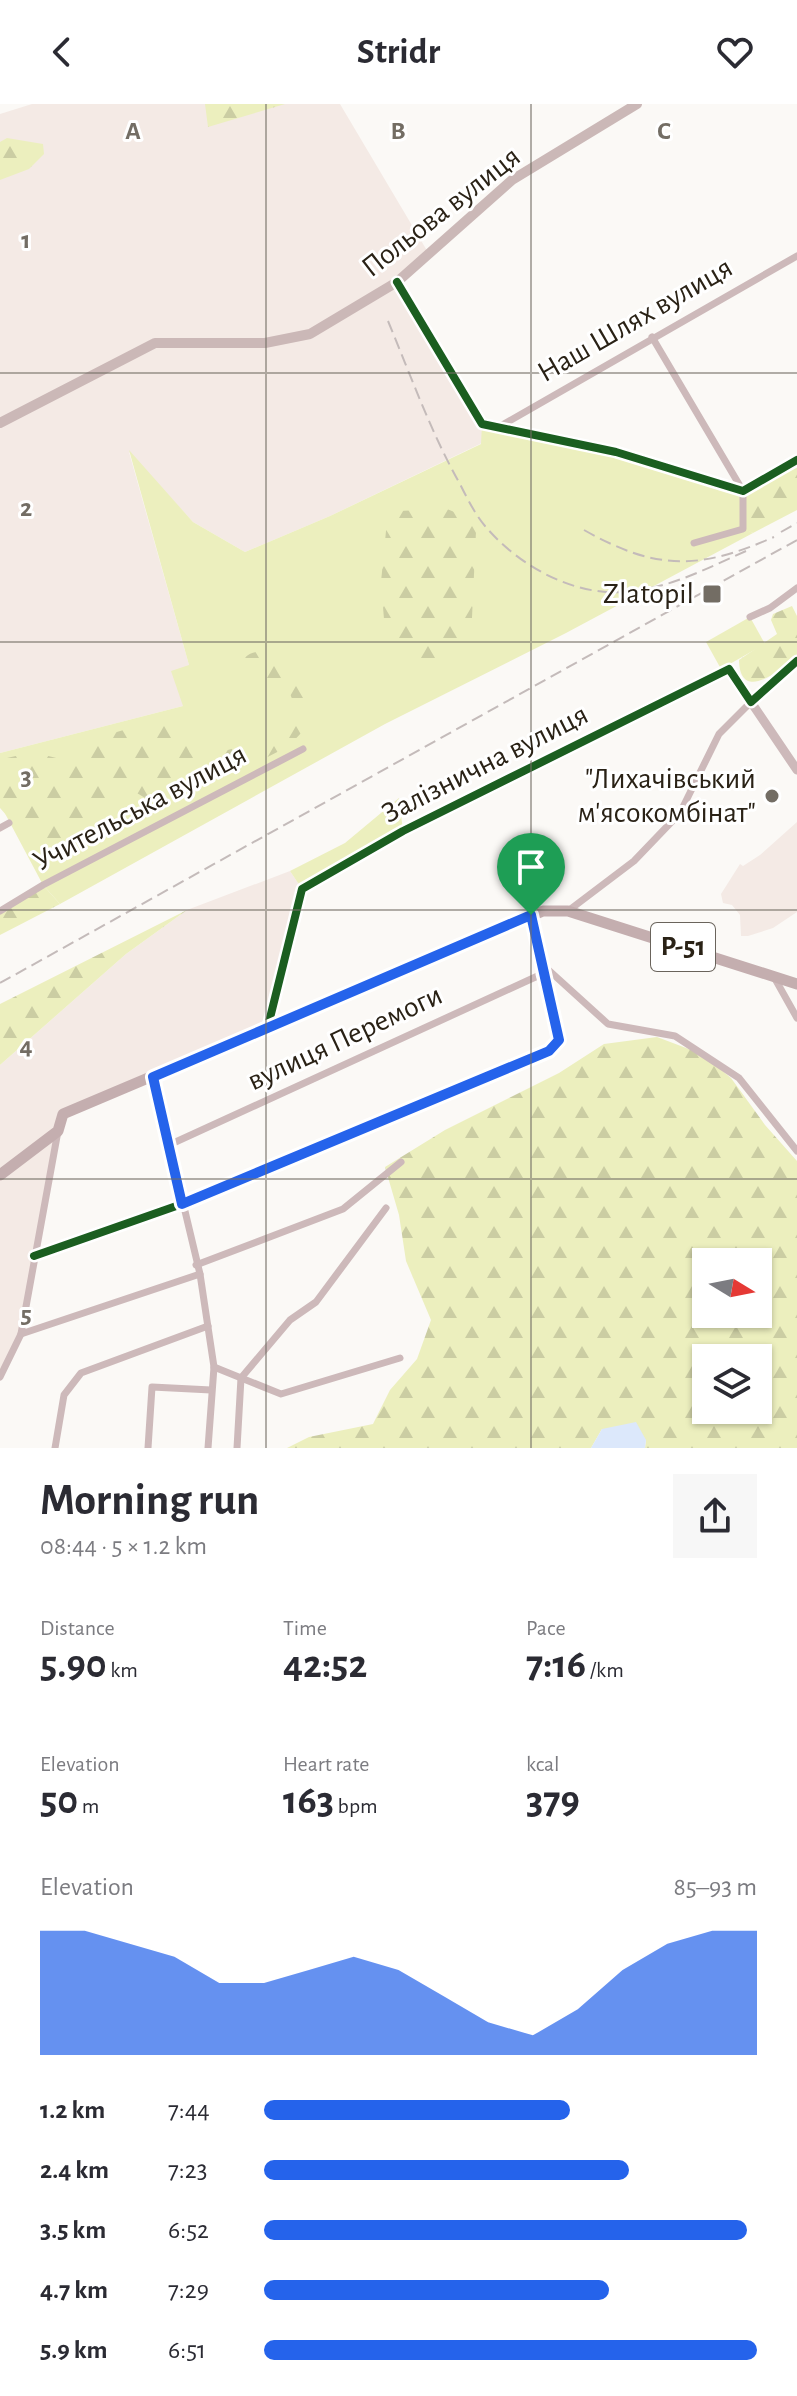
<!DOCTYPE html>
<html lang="en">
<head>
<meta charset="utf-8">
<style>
	:root { --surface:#fff; --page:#f7f7f7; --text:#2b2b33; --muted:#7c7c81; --accent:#2563eb }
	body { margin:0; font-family:"Alegreya Sans",sans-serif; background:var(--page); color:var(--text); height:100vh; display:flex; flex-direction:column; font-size:30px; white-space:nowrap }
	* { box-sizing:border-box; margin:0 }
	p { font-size:26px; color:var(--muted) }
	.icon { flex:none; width:44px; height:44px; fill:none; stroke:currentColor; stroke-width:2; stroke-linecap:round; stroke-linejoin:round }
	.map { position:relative; height:1344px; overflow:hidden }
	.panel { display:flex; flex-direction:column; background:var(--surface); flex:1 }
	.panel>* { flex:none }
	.needle { width:52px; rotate:100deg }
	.fabs { position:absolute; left:692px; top:1144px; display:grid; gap:16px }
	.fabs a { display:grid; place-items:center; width:80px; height:80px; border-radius:0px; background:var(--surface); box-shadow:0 2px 6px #0004; font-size:40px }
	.pin { position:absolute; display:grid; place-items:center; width:68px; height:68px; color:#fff; margin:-82px -34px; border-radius:50% 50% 50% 0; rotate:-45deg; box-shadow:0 0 8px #0007 }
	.pin .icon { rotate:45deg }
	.round { display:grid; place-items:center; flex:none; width:84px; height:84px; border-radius:0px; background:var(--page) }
	.summary { display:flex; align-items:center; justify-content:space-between; height:136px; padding:0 40px }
	h1 { font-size:44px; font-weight:600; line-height:60px }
	.stats { display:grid; grid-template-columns:repeat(3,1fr); gap:12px; height:136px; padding:8px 40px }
	.stats div { display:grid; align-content:center }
	.stats b { font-size:40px; font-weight:600 }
	.stats small { font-size:22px; font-weight:400 }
	.stats p { font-size:22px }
	.chart { height:224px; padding:16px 40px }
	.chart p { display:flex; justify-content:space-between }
	.chart svg { width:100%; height:144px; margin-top:8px; fill:var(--accent); opacity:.7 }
	ul { padding:0 40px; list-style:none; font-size:26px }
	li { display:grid; grid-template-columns:128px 96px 1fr; align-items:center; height:60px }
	li i { height:20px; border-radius:10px; background:var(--accent) }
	header { display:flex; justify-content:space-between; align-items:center; height:104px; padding:0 40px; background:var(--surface); font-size:36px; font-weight:600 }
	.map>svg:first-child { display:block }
	.industrial { fill:#f4eae5 }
	.green { fill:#ecefbe }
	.forest { fill:url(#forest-firs); fill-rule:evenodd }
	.water { fill:#dce8fb }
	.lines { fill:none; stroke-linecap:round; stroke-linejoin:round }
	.minor { stroke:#cdb9ba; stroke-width:7 }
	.tertiary { stroke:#cdb9ba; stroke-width:9 }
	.secondary { stroke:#cbb8b7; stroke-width:10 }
	.primary { stroke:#c4aeaf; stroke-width:11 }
	.rail { stroke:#c4bbba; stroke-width:2; stroke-dasharray:12 6; stroke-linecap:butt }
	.cycleway-casing { stroke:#fff; stroke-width:13 }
	.cycleway { stroke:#1b5e20; stroke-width:8 }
	.route-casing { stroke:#fff; stroke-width:16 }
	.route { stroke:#2563eb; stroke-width:10 }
	.grid { fill:none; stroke:#736d64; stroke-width:2; stroke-opacity:0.55 }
	.poi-dot { fill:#736d64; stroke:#fff; stroke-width:3 }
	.labels { text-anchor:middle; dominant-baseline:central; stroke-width:6; stroke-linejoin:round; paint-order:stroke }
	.shield { fill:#fff; stroke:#6a645c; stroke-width:2 }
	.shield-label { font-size:28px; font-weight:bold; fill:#2a2216 }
	.street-label { font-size:30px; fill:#2a2216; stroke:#fff }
	.poi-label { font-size:30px; fill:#2a2216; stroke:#fff; text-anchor:end }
	.grid-label { font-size:26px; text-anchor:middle; font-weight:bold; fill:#736d64; stroke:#fff; stroke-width:6; stroke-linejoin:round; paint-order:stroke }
</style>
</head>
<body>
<header><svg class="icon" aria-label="back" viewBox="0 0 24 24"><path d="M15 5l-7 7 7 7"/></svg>Stridr<svg class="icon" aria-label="heart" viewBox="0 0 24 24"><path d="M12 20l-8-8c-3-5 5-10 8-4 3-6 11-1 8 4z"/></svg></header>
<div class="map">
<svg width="797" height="1344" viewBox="0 0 797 1344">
	<defs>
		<pattern id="forest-firs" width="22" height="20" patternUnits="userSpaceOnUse" patternTransform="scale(2)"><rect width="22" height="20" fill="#ecefbe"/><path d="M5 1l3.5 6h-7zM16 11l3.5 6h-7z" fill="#cbcda3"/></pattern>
	</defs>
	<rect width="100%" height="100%" fill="#fbf9f6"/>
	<g class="industrial">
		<path d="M32,0h308l89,150 -32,29 85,141v19l-152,73 -85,36 -52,-30 -64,-70 60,213 -6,41 -183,47v-639z"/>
		<path d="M797,718v90l-24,16 -25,8h-7l-1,-21 -8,-10 -9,-2 -2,-9 19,-30 3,2 17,-11z"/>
		<path d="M290,767l12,18 -34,137 -205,88 -42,220 -21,43v-312l126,-111 61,-44z"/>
	</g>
	<g class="green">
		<path d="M482,320l134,28 127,39v37l10,5 -187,100 -181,91 -325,180 -17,-19 -43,-81v-51l183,-47 -12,-35 18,-6 -60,-215 64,72 52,30 85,-36 151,-72z"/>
		<path d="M750,513l15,27 -44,25 -15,-27z"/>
		<path d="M399,694l4,33 -101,58 -12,-18 55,-28z"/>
	</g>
	<g class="forest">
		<path d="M205,0h80l-77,23z"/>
		<path d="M7,34l36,6 1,10 -15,15 -29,11v-38z"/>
		<path d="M797,356v50l-44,23 -10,-4v-38z"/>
		<path d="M447,405l22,9 7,13 -5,108 -33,25 -36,-3 -16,-17 -5,-62 5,-51 12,-20z"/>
		<path d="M792,502l5,10v40c-16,14 -57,48 -58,4l38,-26 -6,-14 2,-6z"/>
		<path d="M263,547c21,5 40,13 45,36 3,15 6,27 -3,41 -20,28 -51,32 -78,47 -5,3 -9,8 -15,10 -8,3 -16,3 -24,6 -9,3 -19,10 -28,11 -13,1 -27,-14 -39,-17 -15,30 -41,65 -75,75l-46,-52v-46l7,-4 26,-6 27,7 10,-1 30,-21 74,-22 16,38 8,5c19,-4 96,-25 97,-47 0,-8 -6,-18 -8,-26 -16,-9 -32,-7 -46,-16 1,-14 10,-17 22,-18z"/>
		<path d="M43,781l17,19 -60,31v-24z"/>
		<path d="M187,806l-61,44 -126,111v-61z"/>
		<path d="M657,933l45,17 29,24 34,47 32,36v287h-152l1,-8 -44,-11 -11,19h-304l22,-11 64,-13 17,-34 27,-31 14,-39 -25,-59 -7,-46 -14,-48 60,-37 114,-57 45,-29zM706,1158h52v52h-52zM706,1254h52v52h-52z"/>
	</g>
	<path class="water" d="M636,1318l10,18 -1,8h-54l11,-19z"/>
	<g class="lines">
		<g class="minor">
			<path d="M397,178l85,142 134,28 127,39 54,-31"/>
			<path d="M652,233l91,154"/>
			<path d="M497,324l300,-172"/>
			<path d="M694,439l49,-14v-38"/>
			<path d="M750,513l20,-9 27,-20"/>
			<path d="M0,724l9,-5"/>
			<path d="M0,807l43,-26 260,-136"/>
			<path d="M568,807l66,-50 46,-48 39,-79 32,-32"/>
			<path d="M531,811l12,50 65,59 67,12 64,42 58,73"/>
			<path d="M774,873l23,41"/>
			<path d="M268,922l34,-137 101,-58 326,-162 22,33 46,-41"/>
			<path d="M153,973l47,197 14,93 -6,81"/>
			<path d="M169,1041l373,-171"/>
			<path d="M34,1152l148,-52 367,-153 10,-11 -17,-66 1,-9"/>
			<path d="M196,1161l147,-56 58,-47"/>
			<path d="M21,1230l179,-60"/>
			<path d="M214,1263l67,27 119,-36"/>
			<path d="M0,1273l21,-43 37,-203"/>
			<path d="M55,1344l9,-53 17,-22 127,-47"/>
			<path d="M148,1344l4,-61 59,3"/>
			<path d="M237,1344l4,-70 49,-58 26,-18 70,-94"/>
		</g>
		<path class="tertiary" d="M751,598l46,68"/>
		<path class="secondary" d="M0,319l155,-80h110l45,-9 87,-52 115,-102 125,-76"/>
		<path class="primary" d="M0,1071l58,-44 5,-17 480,-203h25l229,73"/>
		<g class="rail">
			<path d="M388,217c23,55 43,112 72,163 7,14 15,30 25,42 33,39 87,70 140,66 43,-3 83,-24 121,-41"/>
			<path d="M584,426c73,41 115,40 190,7"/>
			<path d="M781,428l16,-9"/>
			<path d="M0,879l797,-443"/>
		</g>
		<g class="cycleway-casing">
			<g id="cycleway">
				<path d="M397,178l85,142 134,28 127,39 54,-31"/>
				<path d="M268,922l34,-137 101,-58 326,-162 22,33 46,-41"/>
				<path d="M34,1152l148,-52 367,-153 10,-11 -17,-66 1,-9"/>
			</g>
		</g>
		<use href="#cycleway" class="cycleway"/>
	</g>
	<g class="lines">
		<g class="route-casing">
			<path id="route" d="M531,811l28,125 -10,11 -367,153 -29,-127z"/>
		</g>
		<use href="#route" class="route"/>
	</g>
	<path class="grid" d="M266,0v1344M531,0v1344M0,269h797M0,538h797M0,806h797M0,1075h797"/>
	<g class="poi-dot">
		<rect x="702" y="480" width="20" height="20" rx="4"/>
		<circle cx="772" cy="692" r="8"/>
	</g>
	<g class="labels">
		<rect class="shield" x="651" y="819" width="64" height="48" rx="6"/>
		<g class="shield-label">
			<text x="683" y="843">Р-51</text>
		</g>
		<g class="street-label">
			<text transform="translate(441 108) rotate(-38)">Польова вулиця</text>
			<text transform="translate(635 216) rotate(-30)">Наш Шлях вулиця</text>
			<text transform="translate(485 660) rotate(-27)">Залізнична вулиця</text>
			<text transform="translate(140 704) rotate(-28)">Учительська вулиця</text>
			<text transform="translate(345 934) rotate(-25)">вулиця Перемоги</text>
		</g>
		<g class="poi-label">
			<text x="694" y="490">Zlatopil</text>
			<text x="756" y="675">"Лихачівський<tspan x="756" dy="34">м'ясокомбінат"</tspan></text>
		</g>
	</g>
	<g class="grid-label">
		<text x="133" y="35">A</text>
		<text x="398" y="35">B</text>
		<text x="664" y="35">C</text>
		<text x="26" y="144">1</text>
		<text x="26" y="412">2</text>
		<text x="26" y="681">3</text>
		<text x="26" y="950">4</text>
		<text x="26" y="1219">5</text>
	</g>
</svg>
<div class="fabs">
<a><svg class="needle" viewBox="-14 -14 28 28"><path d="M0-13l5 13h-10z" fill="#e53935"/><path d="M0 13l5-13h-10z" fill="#7c7c81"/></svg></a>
<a><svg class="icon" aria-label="layers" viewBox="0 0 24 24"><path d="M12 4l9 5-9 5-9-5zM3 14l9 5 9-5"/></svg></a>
</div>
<div class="pin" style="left:531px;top:811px;background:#1e9e55"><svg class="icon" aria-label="arrive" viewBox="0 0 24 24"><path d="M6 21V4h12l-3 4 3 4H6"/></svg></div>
</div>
<section class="panel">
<div class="summary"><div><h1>Morning run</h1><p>08:44 · 5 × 1.2 km</p></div><a class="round"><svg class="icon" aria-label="share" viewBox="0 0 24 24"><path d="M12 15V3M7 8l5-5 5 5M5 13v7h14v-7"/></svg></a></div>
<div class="stats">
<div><p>Distance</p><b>5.90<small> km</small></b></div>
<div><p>Time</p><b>42:52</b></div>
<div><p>Pace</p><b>7:16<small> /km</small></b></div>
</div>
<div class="stats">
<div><p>Elevation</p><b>50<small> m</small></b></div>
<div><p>Heart rate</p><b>163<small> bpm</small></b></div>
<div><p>kcal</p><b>379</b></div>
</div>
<div class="chart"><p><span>Elevation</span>85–93 m</p>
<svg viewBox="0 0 160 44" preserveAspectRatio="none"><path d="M0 44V6L10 6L20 10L30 14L40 22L50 22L60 18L70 14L80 18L90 26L100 34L110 38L120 30L130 18L140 10L150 6L160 6V44z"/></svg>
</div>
<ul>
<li><b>1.2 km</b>7:44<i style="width:62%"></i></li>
<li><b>2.4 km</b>7:23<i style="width:74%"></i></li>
<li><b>3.5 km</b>6:52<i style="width:98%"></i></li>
<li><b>4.7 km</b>7:29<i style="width:70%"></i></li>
<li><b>5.9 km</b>6:51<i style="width:100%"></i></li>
</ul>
</section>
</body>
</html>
